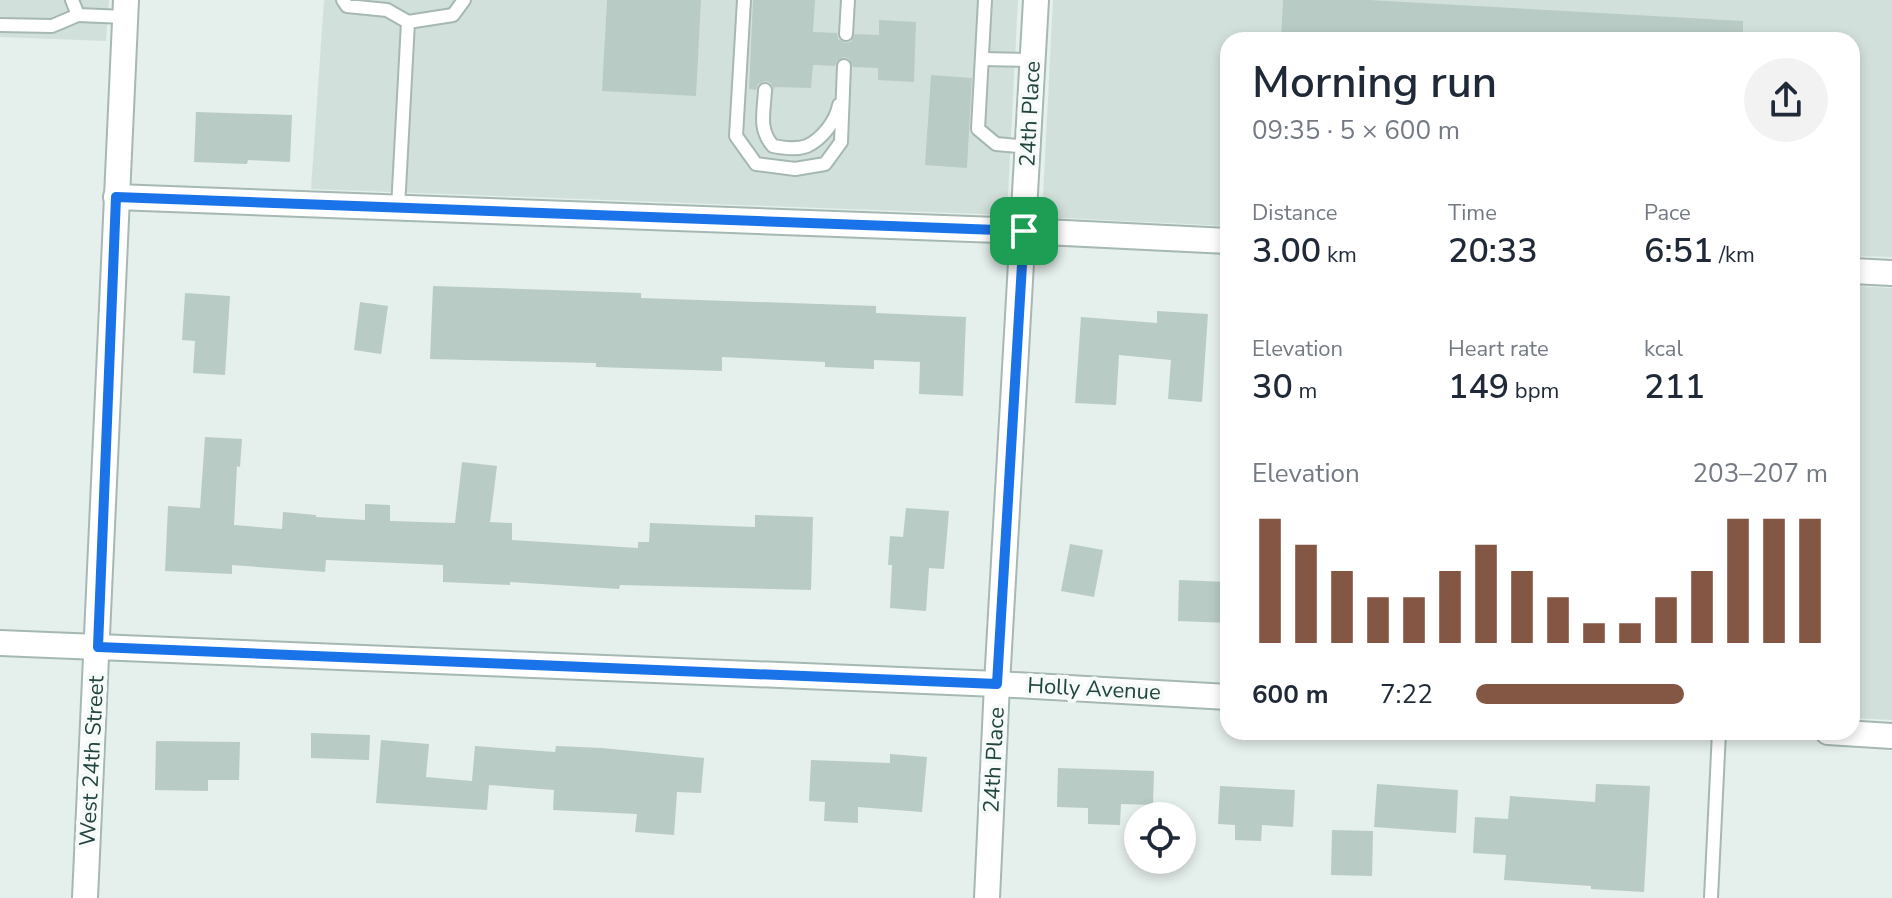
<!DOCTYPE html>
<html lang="en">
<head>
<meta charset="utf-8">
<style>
	:root { --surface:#fff; --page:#f2f2f3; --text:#1f2937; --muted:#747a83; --accent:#845644 }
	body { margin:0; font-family:"Nunito Sans",sans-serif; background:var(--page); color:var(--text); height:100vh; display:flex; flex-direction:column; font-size:30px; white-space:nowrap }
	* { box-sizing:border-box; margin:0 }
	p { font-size:26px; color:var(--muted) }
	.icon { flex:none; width:44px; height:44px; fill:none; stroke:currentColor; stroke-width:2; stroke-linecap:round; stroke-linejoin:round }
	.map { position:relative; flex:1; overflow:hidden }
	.sheet { position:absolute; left:1220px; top:32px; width:640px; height:708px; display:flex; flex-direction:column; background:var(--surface); border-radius:24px; box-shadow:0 4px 12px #0003 }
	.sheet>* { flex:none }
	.buttons { position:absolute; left:1124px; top:802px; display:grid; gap:16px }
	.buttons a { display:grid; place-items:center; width:72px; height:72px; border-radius:50%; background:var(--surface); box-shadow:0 4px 12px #0003; font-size:40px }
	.pin { position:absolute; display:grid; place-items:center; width:68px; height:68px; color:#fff; margin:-34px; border-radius:16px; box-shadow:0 4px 12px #0006 }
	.round { display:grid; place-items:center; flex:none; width:84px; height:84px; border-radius:42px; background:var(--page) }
	.summary { display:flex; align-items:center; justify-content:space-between; height:136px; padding:0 32px }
	h1 { font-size:44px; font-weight:600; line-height:60px }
	.metrics { display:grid; grid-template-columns:repeat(3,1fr); gap:12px; height:136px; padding:8px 32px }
	.metrics div { display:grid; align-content:center }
	.metrics b { font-size:34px; font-weight:600 }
	.metrics small { font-size:22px; font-weight:400 }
	.metrics p { font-size:22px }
	.chart { height:224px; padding:16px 32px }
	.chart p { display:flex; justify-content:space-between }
	.chart svg { width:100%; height:144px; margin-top:8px; stroke:var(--accent); stroke-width:6 }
	ul { padding:0 32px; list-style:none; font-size:26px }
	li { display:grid; grid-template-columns:128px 96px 1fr; align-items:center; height:60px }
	li i { height:20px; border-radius:10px; background:var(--accent) }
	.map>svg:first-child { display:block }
	.built { fill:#d2e0db }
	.building { fill:#b9cbc5 }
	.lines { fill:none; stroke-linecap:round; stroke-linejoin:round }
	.service-casing { stroke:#a6b8b4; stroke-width:16 }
	.minor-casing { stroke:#a6b8b4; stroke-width:28 }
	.service { stroke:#fff; stroke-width:12 }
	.minor { stroke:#fff; stroke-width:24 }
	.route-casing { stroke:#fff; stroke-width:16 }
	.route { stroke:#1a73e8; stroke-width:10 }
	.labels { text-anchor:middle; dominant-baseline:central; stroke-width:8; stroke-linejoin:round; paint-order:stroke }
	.street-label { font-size:22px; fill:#21443e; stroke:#f6fbf9 }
</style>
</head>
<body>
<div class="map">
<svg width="1892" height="898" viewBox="0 0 1892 898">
	<rect width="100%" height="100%" fill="#e5efec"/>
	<g class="built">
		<path d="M0,0h109l-3,41 -106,-4z"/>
		<path d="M324,0h694l-11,215 -696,-26z"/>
		<path d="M1053,0h839v257l-40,-1v-216h-624v186l-186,-9z"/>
		<path d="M1852,286l40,2v432l-40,-2z"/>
	</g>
	<g class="building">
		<path d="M607,0h94l-5,96 -94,-5z"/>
		<path d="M753,0h62l-2,32 24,1 1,6 7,4 6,-1 4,-8 24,1v-15l37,2 -2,60 -36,-2v-12l-25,-1 -4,-8 -5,-2 -7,4 -2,5 -22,-1 -2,23 -36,-1 -1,3 -3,-7 -6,-2 -7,3 -2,6 -7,-1z"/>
		<path d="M1283,0h86l374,21v19h-462z"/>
		<path d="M931,75l41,3 -5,90 -42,-3z"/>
		<path d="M196,112l96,3 -2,47 -42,-2 -1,4 -53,-2z"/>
		<path d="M433,286l208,7v5l235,8v7l90,4 -3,79 -44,-2 1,-32 -46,-2v9l-49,-2v-5l-103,-5v14l-126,-4v-4l-166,-4z"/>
		<path d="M185,293l45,3 -5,79 -32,-2 2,-32 -13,-1z"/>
		<path d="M360,302l28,4 -7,48 -27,-4z"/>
		<path d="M1157,311l51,3 -6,88 -34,-3 3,-39 -52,-5 -3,50 -41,-2 6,-86 76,6z"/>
		<path d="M205,437l37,2 -2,28 -3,-1 -3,59 48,4 1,-17 33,3v2l49,3v-16l25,1v16l65,2 7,-61 35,4 -7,56 22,1v17l126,8v-6h11l1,-19 105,4v-12l58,2 -2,73 -191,-5 -1,4 -109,-7v3l-67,-3v-17l-117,-5 -1,12 -93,-7v9l-67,-3 3,-65 32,2z"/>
		<path d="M906,508l43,3 -5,58 -15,-1 -3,43 -36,-3 2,-43h-4l2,-29 13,1z"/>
		<path d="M1070,544l33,6 -9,47 -33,-6z"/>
		<path d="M1179,580l49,2v41l-50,-2z"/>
		<path d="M311,733l59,2 -1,25 -58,-2z"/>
		<path d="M381,740l48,4 -3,33 46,4 3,-35 80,6 1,-6 46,2 102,10 -3,35 -24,-1 -3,43 -39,-3 2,-18 -84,-4 1,-20 -65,-5 -2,25 -111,-7z"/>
		<path d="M156,741l84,1 -1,38h-31v11l-53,-1z"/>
		<path d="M890,754l37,3 -5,55 -64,-5v16l-34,-2 1,-19 -16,-1 2,-41 79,3z"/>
		<path d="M1058,768l96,3 -1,34 -32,-1 -1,21 -32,-1v-16l-31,-1z"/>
		<path d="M1377,784l81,6 -2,43 -82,-6z"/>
		<path d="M1596,784l54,2 -6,106 -53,-3v-3l-87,-6 2,-25 -33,-2 2,-36 33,2 2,-23 85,6z"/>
		<path d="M1220,786l75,4 -2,37 -31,-2 -1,16 -26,-1v-15l-17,-1z"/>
		<path d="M1332,830l41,1 -1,45 -41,-1z"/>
	</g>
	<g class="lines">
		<g class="service-casing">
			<g id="service">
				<path d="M72,0l6,15 47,2"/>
				<path d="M343,0l4,6 40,4 21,12 -10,186"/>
				<path d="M744,0l-8,136 20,28 39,5 30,-5 16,-22 3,-76"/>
				<path d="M985,0l-7,129 18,15 32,3"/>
				<path d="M408,22l45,-7 11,-15"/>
				<path d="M0,25l52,1 26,-11"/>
				<path d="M846,34l2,-34"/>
				<path d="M982,59l51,1"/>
				<path d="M765,90c-1,22 -7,39 8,56 11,2 23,4 34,0 15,-7 29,-25 32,-41"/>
				<path d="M1711,898l8,-166"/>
			</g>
		</g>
		<g class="minor-casing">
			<g id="minor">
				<path d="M116,197l908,34 204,10"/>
				<path d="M1852,271l40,2"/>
				<path d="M0,643l997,41 231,13"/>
				<path d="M1828,732l64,4"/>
				<path d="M85,898c16,-299 25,-599 41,-898"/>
				<path d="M987,898l10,-214 39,-684"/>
			</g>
		</g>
		<use href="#service" class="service"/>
		<use href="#minor" class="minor"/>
	</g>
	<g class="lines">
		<g class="route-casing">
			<path id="route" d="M116,197l908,34 -27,453 -899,-37z"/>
		</g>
		<use href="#route" class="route"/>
	</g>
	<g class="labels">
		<g class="street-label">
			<text transform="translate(1030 114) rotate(-87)">24th Place</text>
			<text transform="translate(1094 689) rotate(3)">Holly Avenue</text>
			<text transform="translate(994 760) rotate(-87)">24th Place</text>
			<text transform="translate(92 761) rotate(-87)">West 24th Street</text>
		</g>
	</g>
</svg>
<div class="buttons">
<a><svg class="icon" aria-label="locate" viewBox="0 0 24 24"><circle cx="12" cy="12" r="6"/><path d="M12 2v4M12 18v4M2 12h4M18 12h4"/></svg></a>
</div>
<div class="pin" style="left:1024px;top:231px;background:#1e9e55"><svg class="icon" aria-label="arrive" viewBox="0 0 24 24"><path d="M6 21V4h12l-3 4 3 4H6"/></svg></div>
<section class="sheet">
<div class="summary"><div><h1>Morning run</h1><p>09:35 · 5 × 600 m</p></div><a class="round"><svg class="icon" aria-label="share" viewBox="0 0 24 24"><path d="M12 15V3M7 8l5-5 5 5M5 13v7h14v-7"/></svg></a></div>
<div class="metrics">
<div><p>Distance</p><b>3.00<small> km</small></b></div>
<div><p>Time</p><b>20:33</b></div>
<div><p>Pace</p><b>6:51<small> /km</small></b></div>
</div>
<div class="metrics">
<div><p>Elevation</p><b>30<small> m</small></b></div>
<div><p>Heart rate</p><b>149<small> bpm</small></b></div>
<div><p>kcal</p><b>211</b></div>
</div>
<div class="chart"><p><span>Elevation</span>203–207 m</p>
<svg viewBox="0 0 160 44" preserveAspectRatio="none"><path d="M5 44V6M15 44V14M25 44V22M35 44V30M45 44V30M55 44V22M65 44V14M75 44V22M85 44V30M95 44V38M105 44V38M115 44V30M125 44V22M135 44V6M145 44V6M155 44V6"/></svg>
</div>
<ul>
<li><b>600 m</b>7:22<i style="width:59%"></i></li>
</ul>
</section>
</div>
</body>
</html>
